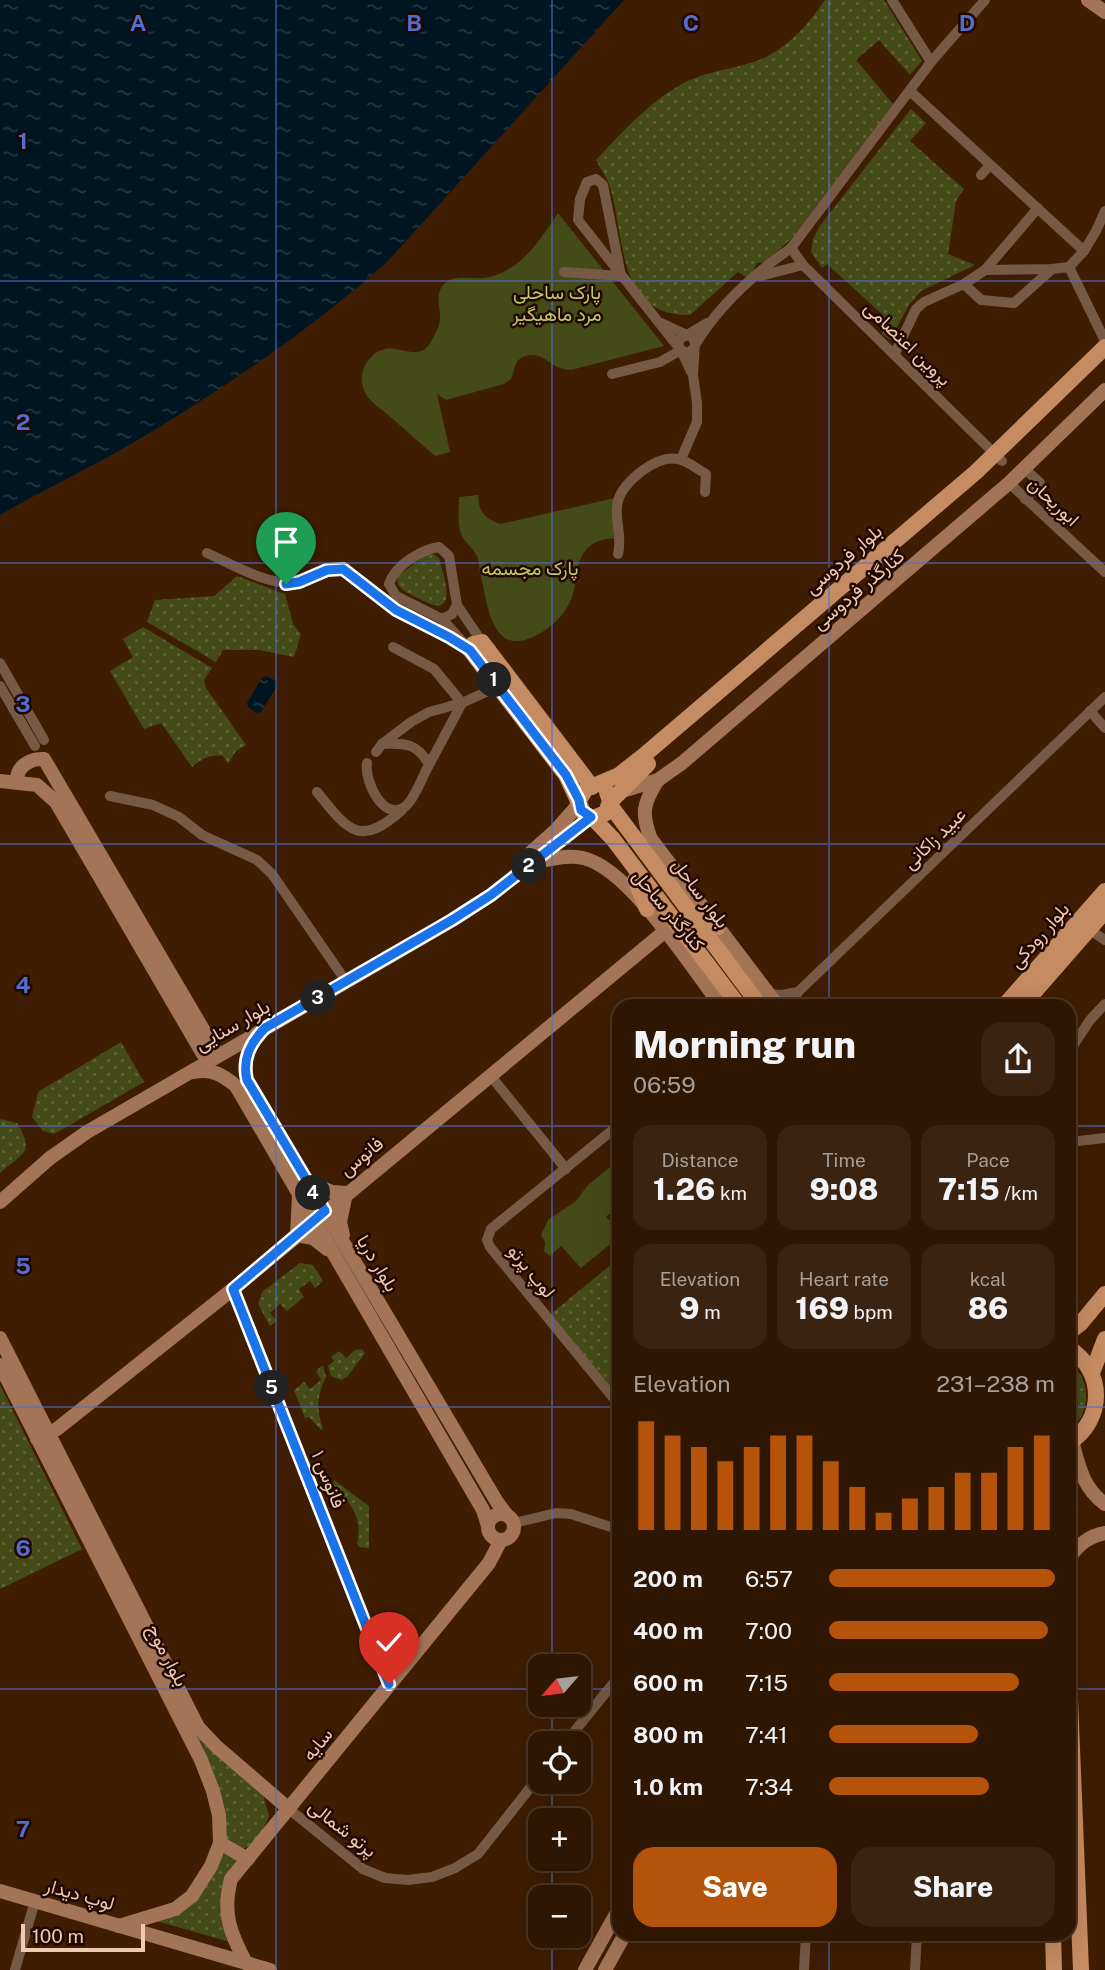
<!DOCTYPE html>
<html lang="en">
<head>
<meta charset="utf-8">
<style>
	:root { --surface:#2e1602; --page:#3a2311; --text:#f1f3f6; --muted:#a79f99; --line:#493524; --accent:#b45309 }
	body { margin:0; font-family:"Public Sans",Vazirmatn,sans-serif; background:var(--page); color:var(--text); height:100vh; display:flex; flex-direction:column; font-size:26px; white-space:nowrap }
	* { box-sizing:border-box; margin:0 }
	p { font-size:23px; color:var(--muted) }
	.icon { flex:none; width:38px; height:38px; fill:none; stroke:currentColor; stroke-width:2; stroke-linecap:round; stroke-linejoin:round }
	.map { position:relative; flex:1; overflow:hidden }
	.sheet { position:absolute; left:612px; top:999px; width:464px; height:942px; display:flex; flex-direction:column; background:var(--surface); border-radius:21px; box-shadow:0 7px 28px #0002,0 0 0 2px var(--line) }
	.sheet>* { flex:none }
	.needle { width:46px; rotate:242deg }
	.controls { position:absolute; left:528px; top:1654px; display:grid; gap:14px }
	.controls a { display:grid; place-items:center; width:63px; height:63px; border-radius:14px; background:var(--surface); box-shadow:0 7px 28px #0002,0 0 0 2px var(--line); font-size:35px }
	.scale { position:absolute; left:21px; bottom:18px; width:124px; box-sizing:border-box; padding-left:7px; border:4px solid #efcab2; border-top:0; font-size:19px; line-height:24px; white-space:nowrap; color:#efcab2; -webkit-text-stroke:5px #200700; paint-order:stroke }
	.pin { position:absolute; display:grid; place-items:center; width:60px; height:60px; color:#fff; margin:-72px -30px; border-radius:50% 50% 50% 0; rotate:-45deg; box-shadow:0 0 7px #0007 }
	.pin .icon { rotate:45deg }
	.km { position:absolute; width:35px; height:35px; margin:-18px; border-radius:50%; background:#222; color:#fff; font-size:19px; line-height:35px; text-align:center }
	.round { display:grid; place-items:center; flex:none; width:74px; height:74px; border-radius:21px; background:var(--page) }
	.summary { display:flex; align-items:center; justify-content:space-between; height:119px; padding:0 21px }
	h1 { font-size:38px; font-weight:800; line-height:52px }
	.figures { display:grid; grid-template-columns:repeat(3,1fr); gap:10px; height:119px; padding:7px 21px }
	.figures div { display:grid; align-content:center; border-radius:18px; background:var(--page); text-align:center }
	.figures b { font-size:30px; font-weight:800 }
	.figures small { font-size:19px; font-weight:400 }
	.figures p { font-size:19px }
	.chart { height:196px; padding:14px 21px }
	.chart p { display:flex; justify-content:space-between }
	.chart svg { width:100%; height:126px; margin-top:7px; stroke:var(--accent); stroke-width:6 }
	.cta { display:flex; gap:14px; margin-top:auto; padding:14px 21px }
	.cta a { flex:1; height:80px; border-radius:21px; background:var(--accent); color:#fff; font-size:28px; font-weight:800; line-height:80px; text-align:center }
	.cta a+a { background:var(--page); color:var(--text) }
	ul { padding:0 21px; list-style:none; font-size:23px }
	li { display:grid; grid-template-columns:112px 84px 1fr; align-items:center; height:52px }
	li i { height:18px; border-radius:9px; background:var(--accent) }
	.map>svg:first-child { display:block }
	.grass { fill:url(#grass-dots) }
	.park { fill:#454b17 }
	.water { fill:url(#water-ripples) }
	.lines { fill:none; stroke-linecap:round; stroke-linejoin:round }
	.street { stroke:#765a46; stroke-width:10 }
	.secondary { stroke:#a37556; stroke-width:14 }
	.primary { stroke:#c58b62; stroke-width:16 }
	.route-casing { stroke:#fff; stroke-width:14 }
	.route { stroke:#1a73e8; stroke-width:9 }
	.grid { fill:none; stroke:#526dce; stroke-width:2; stroke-opacity:0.55 }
	.labels { text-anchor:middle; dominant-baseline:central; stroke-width:5; stroke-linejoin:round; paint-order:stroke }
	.park-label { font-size:19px; fill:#becb65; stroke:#200700 }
	.street-label { font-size:19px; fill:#efcab2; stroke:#200700 }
	.grid-label { font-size:23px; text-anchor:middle; font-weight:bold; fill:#526dce; stroke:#200700; stroke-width:5; stroke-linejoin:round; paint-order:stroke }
</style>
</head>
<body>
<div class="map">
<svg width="1105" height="1970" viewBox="0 0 1105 1970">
	<defs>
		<pattern id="grass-dots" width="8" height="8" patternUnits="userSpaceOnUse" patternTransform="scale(1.75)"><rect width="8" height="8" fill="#454b17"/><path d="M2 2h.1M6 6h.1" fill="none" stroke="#606436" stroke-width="1.8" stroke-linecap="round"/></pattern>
		<pattern id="water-ripples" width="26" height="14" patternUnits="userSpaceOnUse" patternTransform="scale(1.75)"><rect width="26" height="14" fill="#001522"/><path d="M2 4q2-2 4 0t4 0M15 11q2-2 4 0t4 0" fill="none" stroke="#263640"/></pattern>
	</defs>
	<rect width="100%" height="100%" fill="#3e1d02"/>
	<g class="grass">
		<path d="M825,0h59l38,61 -12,14 -31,-35 -23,20 37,44 -101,134 -27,24 -8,1 -8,16 -11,-7 -48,43c-75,1 -64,-79 -81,-131 -3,-8 -9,-16 -13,-24 25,-27 60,-65 94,-80 24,-11 54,-12 78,-24 25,-14 41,-33 57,-56z"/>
		<path d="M911,109l15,14 -16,18 54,48 -8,12 -8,53 27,11 -54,26 -12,14 -19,35 -8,-6 1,-19 -56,-51 -5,4 -11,-16 2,-13 6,-12z"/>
		<path d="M427,554h6l6,4c4,16 21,62 -15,43 -7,-4 -19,-8 -24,-14 -4,-4 -2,-6 -2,-11z"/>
		<path d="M237,576l48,18 8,30 8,10 -7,23 -35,-7h-36l-7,12 -69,-40 8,-22 59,-4z"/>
		<path d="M143,627l69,41 -8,12 2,8 40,57 -10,6 -8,13 -5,-8c-11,-2 -22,3 -31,11l-31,-44 -17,6 -34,-58 23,-14 -10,-18z"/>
		<path d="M121,1042l23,40 -90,52 -11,-3 -11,-14 6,-25z"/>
		<path d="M0,1119l17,4c18,30 7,29 -17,50z"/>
		<path d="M619,1258v123l-8,7 -60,-74z"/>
		<path d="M300,1263l13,2 10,16 -8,7 -5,-7 -11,8 5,8 -17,14 -7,-7 -10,9 7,8 -7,5 -12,-22 4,-12z"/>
		<path d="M362,1349l3,4 -18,24 -6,3 -10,-4 -3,-10 6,-5 -3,-4 8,-6 7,7 9,-8z"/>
		<path d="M1069,1361c23,20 23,50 0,71z"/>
		<path d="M323,1365l3,12c-9,17 -10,33 -3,52l-2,1 -12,-13 -4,1 -11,-28 10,-8 6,7 11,-9 -5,-9z"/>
		<path d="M0,1385l82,164 -82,40z"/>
		<path d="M334,1480l35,26v42l-10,-1 -2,-3c6,-27 -6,-41 -24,-59z"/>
		<path d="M190,1725l72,66 7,25c-6,15 -14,31 -31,34l-11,-8z"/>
		<path d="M221,1847l19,11 -11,18 1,66 -77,-22 18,-6z"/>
	</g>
	<g class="park">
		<path d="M558,213l106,133 -93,24c-24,0 -30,-27 -54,-9l-6,18 -7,5 -58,16 -9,-6 13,58 -15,4c-16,-14 -32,-28 -48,-42 -7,-6 -15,-11 -20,-18 -6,-9 -7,-21 -2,-31 5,-8 11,-14 20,-16 13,-3 31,9 41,-1 6,-6 13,-20 14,-28 1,-13 -6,-25 4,-36 11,-11 31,-3 46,-7 33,-9 50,-37 68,-64z"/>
		<path d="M478,495c1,17 6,23 22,29l115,-26 3,40c-13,0 -25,3 -33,13 -11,14 -7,35 -15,51 -7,14 -19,26 -33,33 -47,25 -49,-32 -57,-63 -1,-5 -1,-11 -3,-16 -4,-8 -12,-13 -16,-22 -4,-11 -2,-25 -2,-37z"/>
		<path d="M616,1162l3,1v42l-13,12 13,11v9l-38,31 -20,-22 -11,10 -6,-5 1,-9 -4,-7 7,-15 28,-19 12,-16z"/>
	</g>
	<g class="water">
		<path d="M0,0h624l-236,261c-78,69 -167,130 -257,183 -43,25 -88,46 -131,71z"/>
		<path d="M267,676l9,5 1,5 -16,26 -4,1 -9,-6 -1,-4 15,-25z"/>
	</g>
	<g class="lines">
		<g class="street">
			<path d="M892,0l39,62"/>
			<path d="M910,91l174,160"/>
			<path d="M981,175l9,-10"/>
			<path d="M791,248l12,17 199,196"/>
			<path d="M1069,267l36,74"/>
			<path d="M985,270l53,-62"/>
			<path d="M564,272l57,4"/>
			<path d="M621,276l-18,-91 -7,-6 -9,3 -7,17 -2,21 101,128"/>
			<path d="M760,276l43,-11"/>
			<path d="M964,284l17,16 33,3 38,-34"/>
			<path d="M661,323l26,12 20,-12"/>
			<path d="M695,345c23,-38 60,-72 96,-97l140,-186 54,-62"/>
			<path d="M895,353l21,-44 8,-7 40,-18 21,-14 67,-1 17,-2 15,-16 12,-20 9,-20"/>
			<path d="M612,374l48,-12 21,-12 10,22"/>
			<path d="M681,459l16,-37v-19l-4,-28 2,-33 -3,-5 -5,-2 -9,5 1,8 5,4h6l4,-4"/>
			<path d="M1025,469l15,14 -15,16"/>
			<path d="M1009,483l96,89"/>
			<path d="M439,547l10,9 8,49 -5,9 -10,5 -46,-23 -7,-12c6,-19 32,-34 50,-37z"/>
			<path d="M207,553c24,11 65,35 91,29 13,-3 27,-15 40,-14 14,1 29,20 39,28 27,23 63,35 93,54"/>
			<path d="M618,554c5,-21 -5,-36 0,-53 5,-20 39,-46 59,-42 10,1 20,10 29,15l-1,18"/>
			<path d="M457,605l25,37"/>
			<path d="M442,619l21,23"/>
			<path d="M393,647l41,22 28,34"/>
			<path d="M0,663l44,77"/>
			<path d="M0,686l35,60"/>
			<path d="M1090,711l15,17"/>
			<path d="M382,744l29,-22 18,-10 33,-9 37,-17"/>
			<path d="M367,763c-3,19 18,62 40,42 9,-9 15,-28 22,-40 -11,-22 -24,-22 -47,-21l-6,8"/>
			<path d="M429,765l33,-62"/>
			<path d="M317,792c30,37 42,57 85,18"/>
			<path d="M110,796l43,9 26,12 23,18 55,25 15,14 69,100"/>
			<path d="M1090,930l15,10"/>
			<path d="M768,994l14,1 16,-3"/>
			<path d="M790,1006l8,-14 307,-295"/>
			<path d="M1069,1052l21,-32 15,-16"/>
			<path d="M490,1075l76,94"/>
			<path d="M620,1124l-129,105 -4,11 3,7 130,159"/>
			<path d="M1069,1142l36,-4"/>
			<path d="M514,1523l42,-10 15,1 49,16"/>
			<path d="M565,1743l55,-68"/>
			<path d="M289,1809l74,60 22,9 23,2 24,-3 23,-9 23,-14 63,-80"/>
			<path d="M15,1970l20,-69"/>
			<path d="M804,1970l2,-36"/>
			<path d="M915,1970l2,-36"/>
		</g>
		<g class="secondary">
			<path d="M1088,0l17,12"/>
			<path d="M658,780c-15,23 -17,34 -7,59l127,167"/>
			<path d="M0,781l37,4 19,17 147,252"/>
			<path d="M18,782c-4,-14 12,-24 26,-23l170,289"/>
			<path d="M619,792l39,-12 24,-17 327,-280 96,-93"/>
			<path d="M528,855l28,-25 23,-26"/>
			<path d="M534,862c15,-2 34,-8 49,-4 46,10 109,110 138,148"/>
			<path d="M259,1035c-12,13 -16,28 -12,45l250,422 9,12"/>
			<path d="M194,1072c17,-4 29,3 42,14l247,424 5,16"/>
			<path d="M307,1182l25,10 14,1 -6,29 3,13"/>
			<path d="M299,1195l-2,40 16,3 14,11"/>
			<path d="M0,1202l50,-44 37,-26 364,-211 40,-26 100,-78"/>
			<path d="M233,1289l156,395"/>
			<path d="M0,1338l198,389 19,20 72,62"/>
			<path d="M0,1365l201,395 12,31 6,24 1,28 -9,23 -19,30 -17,13 -56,17"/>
			<path d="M37,1439l20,-10 176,-140 431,-357"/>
			<path d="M1072,1441c7,26 11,47 33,63"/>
			<circle cx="501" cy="1527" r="13"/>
			<path d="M1069,1558c10,-14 20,-22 36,-25"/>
			<path d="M220,1843l28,16"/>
			<path d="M0,1891l270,79"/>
			<path d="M246,1963c-16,-30 -24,-50 -15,-84l258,-316 12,-23"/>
			<path d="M585,1970l35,-63"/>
			<path d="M605,1970l20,-36"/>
		</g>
		<g class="primary">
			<path d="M592,787l-110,-145 -9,2 -3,6 96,125 18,39 9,4 13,-5 4,-12 -3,-9"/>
			<path d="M579,800l7,-11 33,-14 23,-18 334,-285 129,-125"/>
			<path d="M610,802l38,-38"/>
			<path d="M610,805l150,201"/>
			<path d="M593,818l20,21 126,167"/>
			<path d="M635,880l12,29"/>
			<path d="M692,916l26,11"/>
			<path d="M1004,1006l101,-115"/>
			<path d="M1022,1006l83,-95"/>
			<path d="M1069,1332l12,-9 24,-29"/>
			<path d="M1069,1348c36,23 36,72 0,95"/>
			<path d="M1092,1373l13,-34"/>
			<path d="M1069,1674l12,296"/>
			<path d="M1053,1934l1,36"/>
		</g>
	</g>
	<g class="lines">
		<g class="route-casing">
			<path id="route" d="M286,584l13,-2 28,-12 16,-1 53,41 53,27 21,13 96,125 13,25 2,10 10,7 -100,78 -39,25 -187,108c-15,15 -23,31 -18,52l78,131 -92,78 156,395"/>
		</g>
		<use href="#route" class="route"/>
	</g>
	<path class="grid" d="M276,0v1970M552,0v1666M829,0v1006M0,281h1105M0,563h1105M0,844h1105M0,1126h620M1069,1126h36M0,1407h620M1069,1407h36M0,1689h541M579,1689h41M1069,1689h36M552,1704v39M552,1782v38M552,1858v39M829,1934v36M552,1936v34"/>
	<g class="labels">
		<g class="park-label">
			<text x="557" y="292">پارک ساحلی<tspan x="557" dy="22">مرد ماهیگیر</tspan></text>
			<text x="530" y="568">پارک مجسمه</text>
		</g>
		<g class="street-label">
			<text transform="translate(908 343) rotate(44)">پروین اعتصامی</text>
			<text transform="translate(1054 501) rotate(43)">ابوریحان</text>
			<text transform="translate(843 559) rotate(-41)">بلوار فردوسی</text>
			<text transform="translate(858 589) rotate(-40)">کنارگذر فردوسی</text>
			<text transform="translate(934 838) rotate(-44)">عبید زاکانی</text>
			<text transform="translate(701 893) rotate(53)">بلوار ساحل</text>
			<text transform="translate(669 910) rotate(50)">کنارگذر ساحل</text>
			<text transform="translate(1039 935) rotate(-49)">بلوار رودکی</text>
			<text transform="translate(232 1025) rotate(-30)">بلوار سنایی</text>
			<text transform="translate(361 1156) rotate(-39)">فانوس</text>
			<text transform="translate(378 1263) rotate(59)">بلوار دریا</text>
			<text transform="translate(532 1271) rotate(51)">لوپ پرتو</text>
			<text transform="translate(329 1479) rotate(68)">فانوس ۱</text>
			<text transform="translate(168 1655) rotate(63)">بلوار موج</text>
			<text transform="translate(317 1744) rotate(-51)">سایه</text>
			<text transform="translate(343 1828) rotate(38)">پرتو شمالی</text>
			<text transform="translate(80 1894) rotate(16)">لوپ دیدار</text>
		</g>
	</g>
	<g class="grid-label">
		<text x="138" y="31">A</text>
		<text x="414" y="31">B</text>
		<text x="691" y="31">C</text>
		<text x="967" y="31">D</text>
		<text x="23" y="149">1</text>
		<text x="23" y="430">2</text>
		<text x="23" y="712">3</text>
		<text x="23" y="993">4</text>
		<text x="23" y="1274">5</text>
		<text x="23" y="1556">6</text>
		<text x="23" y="1837">7</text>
	</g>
</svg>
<div class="controls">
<a><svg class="needle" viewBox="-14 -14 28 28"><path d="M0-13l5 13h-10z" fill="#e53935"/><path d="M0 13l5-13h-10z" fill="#a79f99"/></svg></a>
<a><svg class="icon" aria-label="locate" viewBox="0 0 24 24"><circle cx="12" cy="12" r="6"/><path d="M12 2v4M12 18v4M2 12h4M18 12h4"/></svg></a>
<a>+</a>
<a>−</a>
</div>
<div class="scale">100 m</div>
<div class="pin" style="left:286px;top:584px;background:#1e9e55"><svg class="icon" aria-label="arrive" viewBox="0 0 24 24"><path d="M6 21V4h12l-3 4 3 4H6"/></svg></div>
<div class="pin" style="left:389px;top:1684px;background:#d93025"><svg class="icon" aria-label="check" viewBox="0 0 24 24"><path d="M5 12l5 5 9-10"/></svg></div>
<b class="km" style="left:494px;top:680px">1</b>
<b class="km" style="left:529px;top:866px">2</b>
<b class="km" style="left:318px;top:998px">3</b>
<b class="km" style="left:313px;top:1193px">4</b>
<b class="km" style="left:272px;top:1388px">5</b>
<section class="sheet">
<div class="summary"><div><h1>Morning run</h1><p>06:59</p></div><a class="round"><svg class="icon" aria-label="share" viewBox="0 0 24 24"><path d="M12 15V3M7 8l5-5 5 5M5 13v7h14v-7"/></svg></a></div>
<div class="figures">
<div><p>Distance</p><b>1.26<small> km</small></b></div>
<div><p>Time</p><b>9:08</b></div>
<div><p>Pace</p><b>7:15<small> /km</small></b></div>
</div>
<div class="figures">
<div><p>Elevation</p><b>9<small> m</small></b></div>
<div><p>Heart rate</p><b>169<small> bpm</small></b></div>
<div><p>kcal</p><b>86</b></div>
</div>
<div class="chart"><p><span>Elevation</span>231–238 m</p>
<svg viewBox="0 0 160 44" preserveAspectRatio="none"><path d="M5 44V6M15 44V11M25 44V15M35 44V20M45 44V15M55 44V11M65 44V11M75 44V20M85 44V29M95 44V38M105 44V33M115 44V29M125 44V24M135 44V24M145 44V15M155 44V11"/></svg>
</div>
<ul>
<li><b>200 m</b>6:57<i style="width:100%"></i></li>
<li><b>400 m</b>7:00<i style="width:97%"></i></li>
<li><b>600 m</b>7:15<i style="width:84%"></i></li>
<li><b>800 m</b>7:41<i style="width:66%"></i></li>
<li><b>1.0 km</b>7:34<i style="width:71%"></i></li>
</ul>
<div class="cta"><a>Save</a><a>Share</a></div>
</section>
</div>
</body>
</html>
